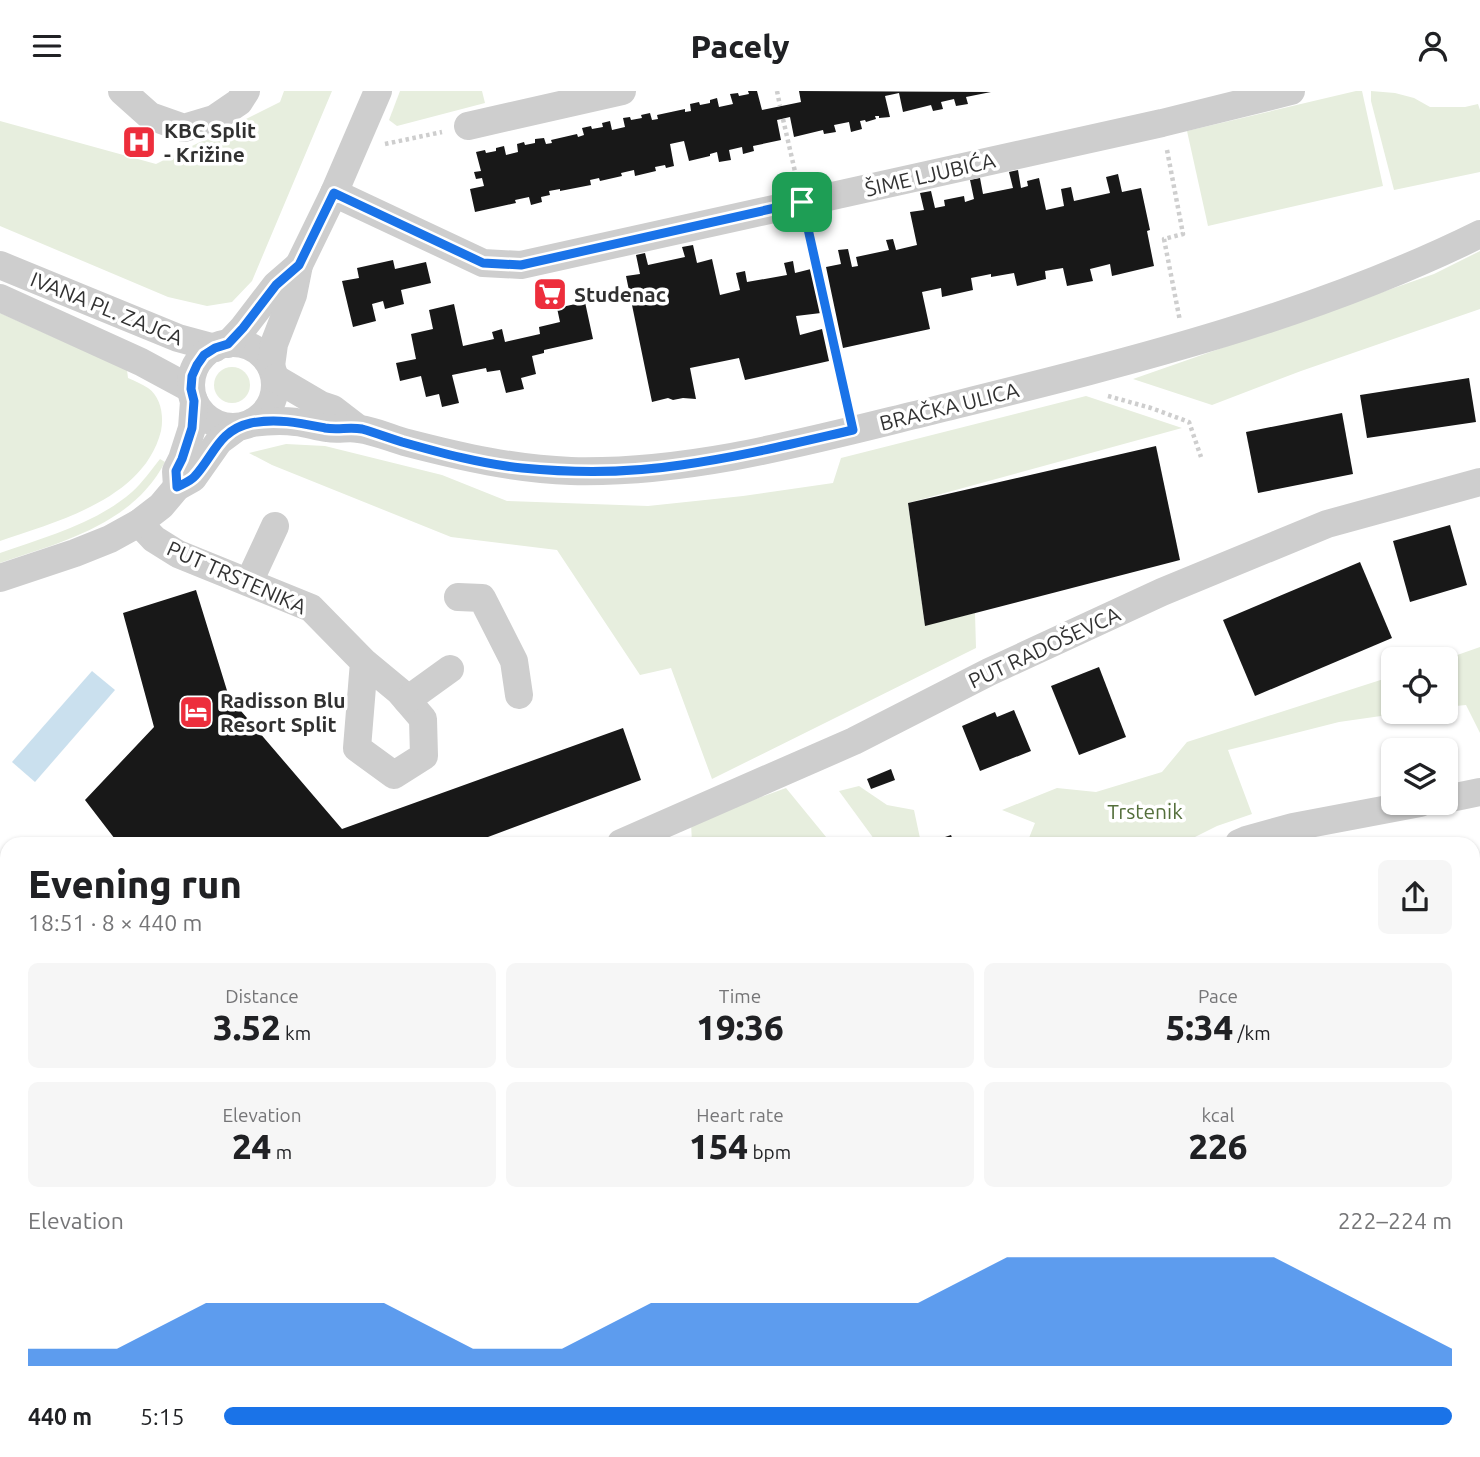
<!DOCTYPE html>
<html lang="en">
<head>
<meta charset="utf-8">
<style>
	:root { --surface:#fff; --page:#f6f6f6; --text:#202124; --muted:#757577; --accent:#1a73e8 }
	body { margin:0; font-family:Ubuntu,sans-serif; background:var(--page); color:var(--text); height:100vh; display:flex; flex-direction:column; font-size:26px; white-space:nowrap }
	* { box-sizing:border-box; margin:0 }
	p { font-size:23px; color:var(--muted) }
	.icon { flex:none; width:38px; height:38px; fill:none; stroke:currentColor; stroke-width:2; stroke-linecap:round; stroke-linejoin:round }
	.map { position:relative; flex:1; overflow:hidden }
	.sheet { position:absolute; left:0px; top:746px; width:1480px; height:621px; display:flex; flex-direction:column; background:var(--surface); border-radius:21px 21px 0 0; box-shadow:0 2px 5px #0004 }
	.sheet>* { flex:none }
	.fabs { position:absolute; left:1381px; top:556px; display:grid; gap:14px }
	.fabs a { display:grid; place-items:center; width:77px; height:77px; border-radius:10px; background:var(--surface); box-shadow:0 2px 5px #0004; font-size:35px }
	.pin { position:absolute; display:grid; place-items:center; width:60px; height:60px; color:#fff; margin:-30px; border-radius:14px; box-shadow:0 4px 10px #0006 }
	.round { display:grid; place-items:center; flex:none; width:74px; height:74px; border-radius:10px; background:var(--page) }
	.overview { display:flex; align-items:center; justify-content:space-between; height:119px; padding:0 28px }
	h1 { font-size:38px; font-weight:800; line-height:52px }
	.figures { display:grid; grid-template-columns:repeat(3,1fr); gap:10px; height:119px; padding:7px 28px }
	.figures div { display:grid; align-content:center; border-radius:10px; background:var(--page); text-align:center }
	.figures b { font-size:35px; font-weight:800 }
	.figures small { font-size:19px; font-weight:400 }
	.figures p { font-size:19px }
	.chart { height:196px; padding:14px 28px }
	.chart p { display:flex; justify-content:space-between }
	.chart svg { width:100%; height:126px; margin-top:7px; fill:var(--accent); opacity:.7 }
	ul { padding:0 28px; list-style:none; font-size:23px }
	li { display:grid; grid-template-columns:112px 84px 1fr; align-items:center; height:52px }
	li i { height:18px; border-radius:9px; background:var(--accent) }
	header { display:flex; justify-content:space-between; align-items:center; height:91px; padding:0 28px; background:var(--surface); font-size:32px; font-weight:800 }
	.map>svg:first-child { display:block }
	.green { fill:#e7eede }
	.water { fill:#cae0ee }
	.building { fill:#181818 }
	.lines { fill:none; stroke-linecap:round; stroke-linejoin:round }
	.path { stroke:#cecece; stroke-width:4.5; stroke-dasharray:3.5 3.5; stroke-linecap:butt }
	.minor { stroke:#cecece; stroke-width:28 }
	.route-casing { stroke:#fff; stroke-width:14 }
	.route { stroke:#1a73e8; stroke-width:9 }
	.labels { text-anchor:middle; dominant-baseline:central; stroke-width:7; stroke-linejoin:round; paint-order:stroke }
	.poi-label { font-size:21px; font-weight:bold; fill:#313131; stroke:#fff; text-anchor:start }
	.street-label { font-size:21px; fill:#313131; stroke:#fff }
	.park-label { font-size:21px; fill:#546f3b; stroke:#fff }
</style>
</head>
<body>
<header><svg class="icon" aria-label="menu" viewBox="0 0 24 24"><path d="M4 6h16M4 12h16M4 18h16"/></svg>Pacely<svg class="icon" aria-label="person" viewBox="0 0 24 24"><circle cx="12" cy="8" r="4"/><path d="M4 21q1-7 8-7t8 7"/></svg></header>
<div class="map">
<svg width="1480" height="1366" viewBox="0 0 1480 1366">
	<rect width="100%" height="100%" fill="#fff"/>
	<g class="green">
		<path d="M284,0h48l-80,190 -20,21 -25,4 -39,-9 -168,-71v-105l156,43 124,-62z"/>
		<path d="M400,0h82l3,12 -88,23 -8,-6z"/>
		<path d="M1356,0h6l21,95 -175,40 -21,-95z"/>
		<path d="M1371,0l24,2 19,5 16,9h35l13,-3 2,6v62l-86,18 -23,-89z"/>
		<path d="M1480,160v58l-179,62 -89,34 -79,-26 301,-105z"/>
		<path d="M0,222l127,57 1,8c7,3 14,6 20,10 13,9 16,28 13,43 -17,68 -103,90 -161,110z"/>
		<circle cx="232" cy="294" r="18"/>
		<path d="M1086,305l96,32 -274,75 17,122 50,-12 1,35 -264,131 -41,-111 -31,7 -83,-125 -106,-13 -179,-72 -23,-12 37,-9 39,2 117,29 65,26 141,5 95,-10 90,-13 8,-25z"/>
		<path d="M160,368l5,3c-32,62 -103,80 -165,101v-10c45,-16 95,-29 132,-61 11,-10 19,-22 28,-33z"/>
		<path d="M1480,556v86l-14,-28 -20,2v-47h-3z"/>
		<path d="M1393,585v36h16l-70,10 -111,28 24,64 -35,12 -34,17h-156l8,-20 -33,-13 55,-22 39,4 66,-20 25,-30z"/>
		<path d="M859,695l28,19 27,5 7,33h-44l-38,-52z"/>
		<path d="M786,697l45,55h-139l-1,-20z"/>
		<path d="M1480,893v60l-6,2v-61z"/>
		<path d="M0,982l7,2v258h-7z"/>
		<path d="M1474,1008l6,18v172l-6,12z"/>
		<path d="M1480,1240v112l-6,1v-101z"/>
	</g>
	<g class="water">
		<path d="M92,580l23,19 -80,92 -23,-20z"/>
		<path d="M7,1343v17h69l3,6h-79v-20z"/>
		<path d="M354,1360h307v6h-309z"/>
	</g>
	<g class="building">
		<path d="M748,0h9l5,19 39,-8 -2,-11 192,1 -25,5 2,7 -12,2 -2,-7 -13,3 2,7 -10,2 -2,-6 -28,7 -4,-19 -14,3 5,21 -11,1v-2h-4l1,3 -10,3 -1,-2 -5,1 2,8 -11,3 -2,-10 -15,3 2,7 -12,2 -1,-4 -29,7 -4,-20 -13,3 4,20 -28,6 1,5 -11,3 -1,-7 -13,3 2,10 -12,2 -2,-10 -7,2v2l-21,5 -5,-20 -14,3 4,22 -8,2 -1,-3 -10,2 1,4 -21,5 -1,-6 -13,3 1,3 -22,5 -1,-3 -9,2 1,5 -31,6v-2l-11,2 1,4 -9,2 1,5 -11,3 -2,-8 -14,3 1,3 -41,9 -5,-23 14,-3 -2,-8 -6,1 -2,-7 7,-1 -5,-19 9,-2 1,3 10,-2v-3l8,-2 2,9 12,-3 -1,-8 7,-2 1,3 10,-2v-4l9,-1 2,6 6,-1 -1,-3 26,-6 1,3 6,-2 -2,-7 9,-2 1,3 11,-2 -1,-4 8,-2 2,9 13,-3 -2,-9 7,-1 1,3 11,-2 -1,-3 9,-2 2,7 6,-1 -1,-4 28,-6v3l6,-1 -1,-7 9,-2 1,3 10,-2v-3l7,-2 2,9 14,-3 -3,-10 8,-1 1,3 10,-2z"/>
		<path d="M1018,79l3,18 7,-2 -1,-5 12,-3 7,32 18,-4 -3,-17 10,-2 3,14 36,-8 -4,-16 12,-3 4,18 19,-4 9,42 -3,1 7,35 -42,10 -2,-12 -20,5 3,12 -26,5 -4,-18 -18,3 1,8 -29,7 -3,-13 -23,4v-3l-20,4 2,12 -31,7 -1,-9 -19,4 8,37 -87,19 -17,-81 15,-3 -3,-14 10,-1 4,18 6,-1 -2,-9 33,-7 -3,-10 7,-1 3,11 21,-5 -7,-33 14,-2 -4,-17 11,-2 4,17 10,-2 -1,-6 20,-4 1,6 9,-3 -4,-19 10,-2 3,16 30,-6 -4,-16z"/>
		<path d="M693,154l4,18 15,-4 8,36 20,-5 -4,-17 9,-2 2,11 40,-7 -3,-12 9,-2 2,12 16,-4 10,44 -25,3 4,19 22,-6 7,32 -84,19 -6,-22 -49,10 6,31 -13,-1 -10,2 -5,-2 -16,4 -26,-126 14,-2 -4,-19 9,-2 3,12 37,-8 -3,-10z"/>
		<path d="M393,169l2,9 31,-7 5,21 -30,7 3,14 -19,5 -2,-8 -11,3 4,17 -23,6 -11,-46 17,-3 -2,-10z"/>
		<path d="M585,211l8,37 -49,11v3l-12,3 4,18 -15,4 3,11 -18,4 -6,-23 -13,2 -1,-4 -10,2 -24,5 7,28 -17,4 -3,-13 -13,3 -5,-21 -21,5 -4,-18 20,-4 -5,-25 22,-5 -4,-19 25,-6 9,42 31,-7 -2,-7 10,-3 3,13 35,-8 -1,-7 21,-5 -3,-14z"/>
		<path d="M1469,287l7,44 -109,16 -7,-43z"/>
		<path d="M1342,322l11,61 -95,19 -12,-61z"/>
		<path d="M1156,355l24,114 -255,66 -17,-123z"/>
		<path d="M1450,434l17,60 -57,17 -17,-61z"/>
		<path d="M1360,471l32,76 -137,58 -32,-76z"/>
		<path d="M196,499l33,107 113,132 281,-101 18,52 -169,63h-354l-33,-43 69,-73 -31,-114z"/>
		<path d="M1099,576l27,70 -47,18 -28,-69z"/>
		<path d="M1014,619l17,41 -51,20 -18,-45 33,-14 2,5z"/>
		<path d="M891,678l4,11 -24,9 -4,-10z"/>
		<path d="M951,744l3,8h-20l-1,-2z"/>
	</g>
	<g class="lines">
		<g class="path">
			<path d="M777,0l3,15"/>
			<path d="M783,28l13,57"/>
			<path d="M385,53l57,-12"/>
			<path d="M1167,59l16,84 -19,5 16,82"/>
			<path d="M808,138l39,176"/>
			<path d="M1108,305l43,12 38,14 12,35"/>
			<path d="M1474,967l6,-2"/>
			<path d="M1474,975l6,19"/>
			<path d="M0,1060l7,38"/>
			<path d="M0,1122l7,5"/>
			<path d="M0,1147l7,-1"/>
			<path d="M1474,1230l6,-13"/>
			<path d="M1301,1360l14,6"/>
			<path d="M688,1366l3,-6"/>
			<path d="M1431,1366l2,-6"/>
		</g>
		<g class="minor">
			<path d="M122,0l28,25 34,12 30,-9 25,-17 7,-11"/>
			<path d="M468,35l154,-35"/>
			<path d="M334,102l149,70 38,2 641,-142 129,-32"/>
			<path d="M0,174l178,73 37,10"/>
			<path d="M0,207l141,64 50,27"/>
			<circle cx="233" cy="294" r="42"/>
			<path d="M228,253l15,-16 33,-43 23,-20"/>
			<path d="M271,275l3,-22 19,-49 6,-30 35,-72 44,-102"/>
			<path d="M275,287l46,27 12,4 26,20"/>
			<path d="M252,332c15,-2 29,-3 44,-1 11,1 21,5 31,6 11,2 22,-1 32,1 17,2 33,10 49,14 54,14 107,26 163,28 123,3 245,-32 364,-61 185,-46 373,-91 545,-176"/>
			<path d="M177,396l-1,-16 6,-12 10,-31 2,-27"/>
			<path d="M139,432l15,16 24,15 133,54 53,54 35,29 24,28 1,37 -30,19 -37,-27 7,-86"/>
			<path d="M0,487l75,-25 35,-14 29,-16 22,-17 16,-19 16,-9 26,-37 19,-14"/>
			<path d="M249,491l26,-56"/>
			<path d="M458,506l24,1 32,63 5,34"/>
			<path d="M407,609l43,-31"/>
			<path d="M1446,708l34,-7"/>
			<path d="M621,752l233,-102 135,-69 173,-80 165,-68 153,-42"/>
			<path d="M1239,752l7,-3 47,-13 127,-24"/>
			<path d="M0,959l7,-1"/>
			<path d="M0,1268h7"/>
		</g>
	</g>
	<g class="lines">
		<g class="route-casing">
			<path id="route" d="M334,102l149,70 38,2 281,-63 51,228c-57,13 -114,27 -172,35 -52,8 -107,8 -159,3 -40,-4 -81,-15 -120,-26 -13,-4 -26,-9 -40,-13 -12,-2 -25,1 -37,-1 -25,-5 -48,-10 -74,-5 -32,7 -37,32 -56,53 -4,5 -12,8 -18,11l-1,-16 6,-12 10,-31 2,-27 -3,-12 1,-13 5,-11 7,-10 11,-7 13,-4 15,-16 33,-43 23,-20z"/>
		</g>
		<use href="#route" class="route"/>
	</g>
	<defs>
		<g id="hospital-square" transform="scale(1.75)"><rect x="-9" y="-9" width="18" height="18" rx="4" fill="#ed2e3c" stroke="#fff"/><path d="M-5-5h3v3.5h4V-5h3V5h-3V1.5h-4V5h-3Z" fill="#fff"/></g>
		<g id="supermarket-square" transform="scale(1.75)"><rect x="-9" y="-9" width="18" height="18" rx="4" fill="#ed2e3c" stroke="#fff"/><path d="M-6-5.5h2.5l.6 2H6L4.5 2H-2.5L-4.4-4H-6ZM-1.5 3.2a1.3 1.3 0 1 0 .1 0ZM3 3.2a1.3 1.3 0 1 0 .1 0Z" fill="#fff"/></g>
		<g id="hotel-square" transform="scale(1.75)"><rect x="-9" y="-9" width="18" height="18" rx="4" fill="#ed2e3c" stroke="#fff"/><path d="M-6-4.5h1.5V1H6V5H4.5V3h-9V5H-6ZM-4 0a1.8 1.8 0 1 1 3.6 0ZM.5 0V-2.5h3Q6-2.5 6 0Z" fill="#fff"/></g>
	</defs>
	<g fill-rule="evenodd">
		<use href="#hospital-square" x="139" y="51"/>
		<use href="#supermarket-square" x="550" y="203"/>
		<use href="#hotel-square" x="196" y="621"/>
	</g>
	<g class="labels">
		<g class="poi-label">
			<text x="164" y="39">KBC Split<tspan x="164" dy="24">- Križine</tspan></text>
			<text x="574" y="203">Studenac</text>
			<text x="220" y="609">Radisson Blu<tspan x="220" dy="24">Resort Split</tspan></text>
		</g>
		<g class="street-label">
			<text transform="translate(930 83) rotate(-13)">ŠIME LJUBIĆA</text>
			<text transform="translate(107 217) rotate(22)">IVANA PL. ZAJCA</text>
			<text transform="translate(949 315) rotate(-14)">BRAČKA ULICA</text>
			<text transform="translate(237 486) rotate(24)">PUT TRSTENIKA</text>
			<text transform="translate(1044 556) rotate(-25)">PUT RADOŠEVCA</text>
		</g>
		<g class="park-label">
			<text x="1145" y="720">Trstenik</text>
		</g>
	</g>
</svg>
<div class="fabs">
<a><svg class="icon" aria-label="locate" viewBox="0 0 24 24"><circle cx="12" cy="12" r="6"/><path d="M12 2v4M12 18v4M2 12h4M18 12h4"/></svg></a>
<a><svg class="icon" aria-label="layers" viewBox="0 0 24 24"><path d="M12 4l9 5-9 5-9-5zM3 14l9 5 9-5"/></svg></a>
</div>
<div class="pin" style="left:802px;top:111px;background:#1e9e55"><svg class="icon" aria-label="arrive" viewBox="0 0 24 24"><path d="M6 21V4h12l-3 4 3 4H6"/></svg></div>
<section class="sheet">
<div class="overview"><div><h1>Evening run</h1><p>18:51 · 8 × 440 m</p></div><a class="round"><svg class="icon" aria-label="share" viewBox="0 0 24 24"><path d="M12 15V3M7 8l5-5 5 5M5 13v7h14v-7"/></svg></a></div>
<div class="figures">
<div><p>Distance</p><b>3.52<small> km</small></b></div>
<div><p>Time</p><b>19:36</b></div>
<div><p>Pace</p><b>5:34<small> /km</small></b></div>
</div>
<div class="figures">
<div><p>Elevation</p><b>24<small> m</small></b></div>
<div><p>Heart rate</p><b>154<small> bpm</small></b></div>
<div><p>kcal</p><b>226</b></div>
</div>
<div class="chart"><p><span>Elevation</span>222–224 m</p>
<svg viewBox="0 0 160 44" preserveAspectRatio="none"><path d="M0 44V38L10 38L20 22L30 22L40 22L50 38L60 38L70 22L80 22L90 22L100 22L110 6L120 6L130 6L140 6L150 22L160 38V44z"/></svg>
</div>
<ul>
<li><b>440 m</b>5:15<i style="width:100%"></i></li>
</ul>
</section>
</div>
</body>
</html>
